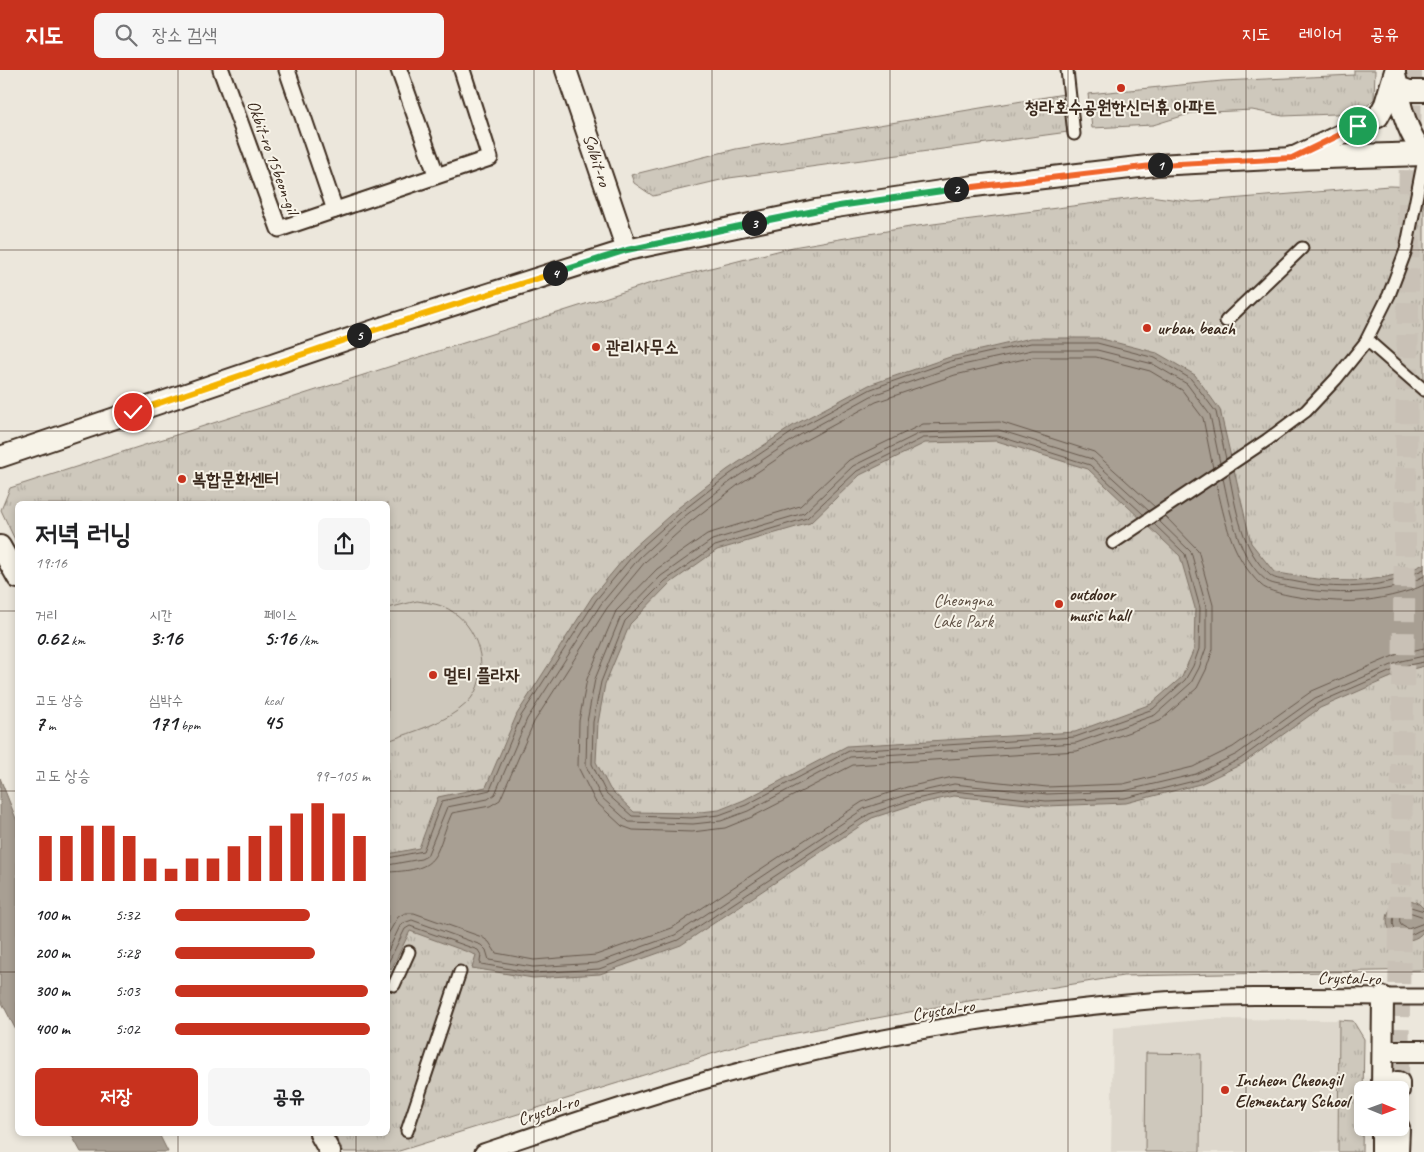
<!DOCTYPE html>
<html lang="ko">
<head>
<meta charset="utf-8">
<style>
	:root { --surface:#fff; --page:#f6f6f6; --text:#202124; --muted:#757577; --accent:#c8321e }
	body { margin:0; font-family:Caveat,"Poor Story",sans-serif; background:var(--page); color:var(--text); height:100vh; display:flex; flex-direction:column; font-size:19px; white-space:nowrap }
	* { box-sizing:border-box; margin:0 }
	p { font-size:16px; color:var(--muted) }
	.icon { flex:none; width:28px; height:28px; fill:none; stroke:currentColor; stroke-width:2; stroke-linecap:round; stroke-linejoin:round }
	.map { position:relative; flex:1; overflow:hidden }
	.details { position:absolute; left:15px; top:431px; width:375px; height:635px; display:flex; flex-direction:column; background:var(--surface); border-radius:8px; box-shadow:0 2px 8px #0003 }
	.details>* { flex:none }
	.needle { width:32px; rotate:91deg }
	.buttons { position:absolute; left:1354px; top:1011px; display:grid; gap:10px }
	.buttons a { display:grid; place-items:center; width:55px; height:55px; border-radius:8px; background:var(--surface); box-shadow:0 2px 8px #0003; font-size:25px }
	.pin { position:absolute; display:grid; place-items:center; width:42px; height:42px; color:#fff; margin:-21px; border:2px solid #fff; border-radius:50%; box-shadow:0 1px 5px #0007 }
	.km { position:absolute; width:25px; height:25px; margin:-12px; border-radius:50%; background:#222; color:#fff; font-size:14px; line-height:25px; text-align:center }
	.round { display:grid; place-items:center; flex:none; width:52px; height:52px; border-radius:8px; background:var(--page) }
	.head { display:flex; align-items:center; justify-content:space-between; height:85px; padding:0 20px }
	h1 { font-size:28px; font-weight:700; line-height:38px }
	.metrics { display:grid; grid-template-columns:repeat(3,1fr); gap:8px; height:85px; padding:5px 20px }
	.metrics div { display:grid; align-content:center }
	.metrics b { font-size:21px; font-weight:700 }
	.metrics small { font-size:14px; font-weight:400 }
	.metrics p { font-size:14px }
	.chart { height:140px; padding:10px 20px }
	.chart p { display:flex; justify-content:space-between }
	.chart svg { width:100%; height:90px; margin-top:5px; stroke:var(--accent); stroke-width:6 }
	.primary-button { display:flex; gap:10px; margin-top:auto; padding:10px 20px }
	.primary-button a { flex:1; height:58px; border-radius:8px; background:var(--accent); color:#fff; font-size:20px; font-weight:700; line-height:58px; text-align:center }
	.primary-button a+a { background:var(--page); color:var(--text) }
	ul { padding:0 20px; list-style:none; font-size:16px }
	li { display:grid; grid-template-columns:80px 60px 1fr; align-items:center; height:38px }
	li i { height:12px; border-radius:6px; background:var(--accent) }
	header { display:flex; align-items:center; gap:30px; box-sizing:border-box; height:70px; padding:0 25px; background:var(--accent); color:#fff }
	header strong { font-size:24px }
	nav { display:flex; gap:28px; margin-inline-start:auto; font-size:18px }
	.search { width:350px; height:45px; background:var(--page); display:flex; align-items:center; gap:12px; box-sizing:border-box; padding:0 18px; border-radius:8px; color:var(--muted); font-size:19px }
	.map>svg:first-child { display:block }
	.built { fill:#ddd7cc }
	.grass { fill:url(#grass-tufts); stroke:#84796d }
	.garden { fill:#cec8bc; stroke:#84796d }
	.water { fill:#a89f93; stroke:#7c7064; fill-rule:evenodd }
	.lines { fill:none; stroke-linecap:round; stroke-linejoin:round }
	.shore { stroke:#67594d; stroke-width:1 }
	.secondary-tunnel { stroke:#c9c1b6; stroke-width:22; stroke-dasharray:22 11; stroke-linecap:butt }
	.pedestrian-casing { stroke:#3b2a1e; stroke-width:15 }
	.minor-casing { stroke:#3b2a1e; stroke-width:19 }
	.tertiary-casing { stroke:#3b2a1e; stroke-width:24 }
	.secondary-casing { stroke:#3b2a1e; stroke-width:26 }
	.pedestrian { stroke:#f7f3e8; stroke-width:11 }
	.minor { stroke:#f7f3e8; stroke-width:15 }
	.tertiary { stroke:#f7f3e8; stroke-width:20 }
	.secondary { stroke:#f7f3e8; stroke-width:22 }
	.split-1-casing { stroke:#fff; stroke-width:10 }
	.split-2-casing { stroke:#fff; stroke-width:10 }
	.split-3-casing { stroke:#fff; stroke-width:10 }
	.split-4-casing { stroke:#fff; stroke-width:10 }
	.split-5-casing { stroke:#fff; stroke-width:10 }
	.split-6-casing { stroke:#fff; stroke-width:10 }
	.split-1 { stroke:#f0652b; stroke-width:6 }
	.split-2 { stroke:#f0652b; stroke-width:6 }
	.split-3 { stroke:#22a559; stroke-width:6 }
	.split-4 { stroke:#22a559; stroke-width:6 }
	.split-5 { stroke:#f5b400; stroke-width:6 }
	.split-6 { stroke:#f5b400; stroke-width:6 }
	.grid { fill:none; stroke:#3b2a1e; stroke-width:1; stroke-opacity:0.55 }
	.poi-dot { fill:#c8321e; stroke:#f7f3e8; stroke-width:2 }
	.labels { text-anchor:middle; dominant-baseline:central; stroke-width:4; stroke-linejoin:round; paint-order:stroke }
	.poi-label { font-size:18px; font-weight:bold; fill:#3b2a1e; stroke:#f7f3e8; text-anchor:start }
	.street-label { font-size:18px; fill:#3b2a1e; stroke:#f7f3e8 }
	.park-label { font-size:18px; fill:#605246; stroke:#f7f3e8 }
</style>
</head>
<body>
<header>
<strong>지도</strong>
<div class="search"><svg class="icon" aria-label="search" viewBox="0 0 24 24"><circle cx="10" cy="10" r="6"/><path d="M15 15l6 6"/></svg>장소 검색</div>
<nav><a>지도</a><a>레이어</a><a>공유</a></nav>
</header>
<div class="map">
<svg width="1424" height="1082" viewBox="0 0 1424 1082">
	<defs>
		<pattern id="grass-tufts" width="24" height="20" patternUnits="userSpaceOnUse" patternTransform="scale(1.25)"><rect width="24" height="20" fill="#cec8bc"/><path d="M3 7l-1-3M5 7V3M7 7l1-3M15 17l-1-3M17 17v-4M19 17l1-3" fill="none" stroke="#b2aca1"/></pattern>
	</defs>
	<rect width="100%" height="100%" fill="#ece7dc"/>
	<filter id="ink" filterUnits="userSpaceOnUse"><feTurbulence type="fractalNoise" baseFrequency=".02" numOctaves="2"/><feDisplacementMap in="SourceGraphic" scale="10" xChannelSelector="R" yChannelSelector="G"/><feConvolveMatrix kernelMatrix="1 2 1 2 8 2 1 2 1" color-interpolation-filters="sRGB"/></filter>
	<g filter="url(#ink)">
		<path class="built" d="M1210,949l129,1 -1,132h-227l2,-124z"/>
		<g class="grass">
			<path d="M1354,0h21l-1,29 -14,14 -77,3 -31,-6 -60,3 -39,12 -61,3 -4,-34 134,-13 132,-6z"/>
			<path d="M1064,24l4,38 -339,46 -76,18 -19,-13 -3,-8 105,-26z"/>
			<path d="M1389,116l35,1v783l-301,6 -160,26 -210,39 -357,111h-52l-10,-18h54v-630h-370l-1,40 -16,-34 9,-22 638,-204 145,-37 117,-20 240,-31 43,6z"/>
			<path d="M1339,950l14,1 11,18 -2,113h-24z"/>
		</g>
		<g class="garden">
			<path d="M417,531c13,2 25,3 36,11 28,18 39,66 14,91 -21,20 -53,28 -79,38v-133z"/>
			<path d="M1146,983l55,1 -1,98h-55z"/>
		</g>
		<g class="water">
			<path d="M1031,268h67l59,15 38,22 25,35 31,133 23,29c50,10 102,16 150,-8v102l-19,5 -85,37 -78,56 -42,20 -74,19 -80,3 -92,-10 -42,9 -40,13 -191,127 -81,29 -67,4 -61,-10 4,-13 -66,-24 -19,39 -3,-4v-112l31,-6 19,-51 48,-10 31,-73 75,-117 40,-48 46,-41 49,-38 67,-45 75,-40 81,-28zM997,371l91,28 92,87 15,52 -1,41 -12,28 -31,27 -76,28 -228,14 -103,54 -25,10 -28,3 -57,-1 -24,-23 -14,-27 2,-39 7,-39 25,-60 39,-40 48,-34 93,-27 50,-48 65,-32z"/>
			<path d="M0,708l17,43v211l-17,-33z"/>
			<circle cx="1407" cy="850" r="20"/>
			<path d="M71,1064h88l9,18h-87z"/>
		</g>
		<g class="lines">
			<g class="shore">
				<path d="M1229,404c7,35 13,77 41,101 5,5 16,5 22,6 43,9 92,9 132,-12"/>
				<path d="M1223,408c7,33 15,81 44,103 6,4 16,4 22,6 43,8 96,10 135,-11"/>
				<path d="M1216,412c9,39 15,74 45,103 11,12 79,18 97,16 18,-1 50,-8 66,-16"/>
				<path d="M1155,437l-61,-55 -94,-30 -77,2 -74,36 -49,46 -93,28 -50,35 -41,42 -29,68 -8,42 -1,46 17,34 27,25 11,4 59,2 33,-4 27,-11 101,-52 224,-14 83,-30 37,-33 9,-18 7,-21v-44l-15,-55 -33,-34"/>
				<path d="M1149,441l-57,-52 -93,-29 -79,3 -67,33 -49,47 -92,27 -51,36 -41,42 -25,61 -8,43 -1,44 15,31 28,25 64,2 28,-3 27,-10 102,-54 226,-14 79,-28 36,-32 8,-15 7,-20v-42l-15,-54 -32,-31"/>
				<path d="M1143,444l-53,-49 -92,-29 -75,2 -66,33 -50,47 -92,28 -50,35 -40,40 -24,61 -8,40 -1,42 14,29 26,23 60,2 27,-3 27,-10 103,-54 226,-14 78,-28 32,-29 8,-14 6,-17 1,-41 -15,-54 -31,-30"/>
				<path d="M388,788l35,-7 19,-50 48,-11 31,-74 75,-116 39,-47 46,-41 49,-38 67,-45 74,-40 80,-28 80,-18h66l58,15 36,21 25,33 10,47"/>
				<path d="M388,795l33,-6 6,-3 20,-49 41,-8 7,-5 32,-75 74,-115 39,-47 45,-41 49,-37 66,-44 73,-40 80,-28 79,-17h65l56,14 34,20 23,31 10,48"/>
				<path d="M388,802c55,-2 45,-16 64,-59l38,-7 10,-6 34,-78 73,-114 38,-46 45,-40 48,-37 66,-44 72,-39 79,-27 78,-18h63l54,14 32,19 21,28 10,50"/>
				<path d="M1424,841l-20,-6c-13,6 -16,27 1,30 8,1 12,-5 19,-6"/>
				<path d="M1424,847l-18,-6c-6,3 -8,8 -5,14l7,4 16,-6"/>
				<path d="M388,864l10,-17 7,-4h9l68,24 7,5 7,11 38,7 62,-5 76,-27 190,-126 45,-15 46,-10 94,10 76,-3 70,-17 40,-20 79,-56 86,-37 26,-6"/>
				<path d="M388,881l13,-27 11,-4 69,25 5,5 3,10 44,7 64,-4 78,-28 190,-127 44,-14 45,-10 93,10 77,-3 72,-17 41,-20 78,-56 86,-37 23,-5"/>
				<path d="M388,893l17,-34 5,-3 68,24 3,5 -1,7 1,2 52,9 66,-4 79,-29 191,-126 42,-14 43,-9 92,10 79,-3 73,-18 42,-21 78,-56 85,-37 21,-4"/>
			</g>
			<path class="secondary-tunnel" d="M1398,1013l13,-1013"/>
			<g class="pedestrian-casing">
				<g id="pedestrian">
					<path d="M1067,0l7,64"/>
					<path d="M1226,251l76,-73"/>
					<path d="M1367,270l57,50"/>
					<path d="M1113,473l154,-103 39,-29 30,-32 29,-36 24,-48 17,-45 18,-91"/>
					<path d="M394,915l15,-33"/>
					<path d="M407,1061l53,-159"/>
				</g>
			</g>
			<g class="minor-casing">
				<g id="minor">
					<path d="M221,0l58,159 211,-71 -28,-88"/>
					<path d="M287,0l48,140"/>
					<path d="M399,0l37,104"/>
					<path d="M483,1082c78,-26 155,-53 234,-75 139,-38 288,-64 432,-76 91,-7 183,-4 275,-4"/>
				</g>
			</g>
			<g class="tertiary-casing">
				<g id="tertiary">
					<path d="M566,0l61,180"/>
					<path d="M1395,5l3,12 11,4h15"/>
					<path d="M1395,7c4,25 12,57 29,76"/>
					<path d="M0,387l390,-132 237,-75 189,-40 158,-24 182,-21 136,-7 86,-41 7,-13 10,-33"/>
					<path d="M0,476l18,32"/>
					<path d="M1383,985l7,-4h34"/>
					<path d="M1382,1020l1,-93"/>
					<path d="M320,1064l10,18"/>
					<path d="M1382,1082v-24"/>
				</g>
			</g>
			<g class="secondary-casing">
				<g id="secondary">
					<path d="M1292,88l132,-4"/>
					<path d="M1398,1020v-7"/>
					<path d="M1397,1082l1,-24"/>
				</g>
			</g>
			<use href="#pedestrian" class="pedestrian"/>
			<use href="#minor" class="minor"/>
			<use href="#tertiary" class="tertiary"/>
			<use href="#secondary" class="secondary"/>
		</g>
	</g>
	<g class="lines" filter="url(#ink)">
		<g class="split-1-casing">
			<path id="split-1" d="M1160,95l132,-7 66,-32"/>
		</g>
		<g class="split-2-casing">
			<path id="split-2" d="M956,119l204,-24"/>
		</g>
		<g class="split-3-casing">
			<path id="split-3" d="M754,153l85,-17 117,-17"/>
		</g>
		<g class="split-4-casing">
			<path id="split-4" d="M555,203l72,-23 127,-27"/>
		</g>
		<g class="split-5-casing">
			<path id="split-5" d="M359,265l196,-62"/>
		</g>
		<g class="split-6-casing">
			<path id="split-6" d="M133,342l226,-77"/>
		</g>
		<use href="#split-1" class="split-1"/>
		<use href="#split-2" class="split-2"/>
		<use href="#split-3" class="split-3"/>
		<use href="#split-4" class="split-4"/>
		<use href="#split-5" class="split-5"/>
		<use href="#split-6" class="split-6"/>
	</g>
	<path class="grid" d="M178,0v434M356,0v434M534,0v1082M712,0v1082M890,0v1082M1068,0v1082M1246,0v1082M0,180h1424M0,361h1424M0,541h18M388,541h1036M0,721h18M388,721h1036M0,902h18M388,902h1036M178,1064v18M356,1064v18"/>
	<g class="poi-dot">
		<circle cx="1121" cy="18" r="5"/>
		<circle cx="1147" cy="258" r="5"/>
		<circle cx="596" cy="277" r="5"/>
		<circle cx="182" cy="409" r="5"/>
		<circle cx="1059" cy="534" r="5"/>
		<circle cx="433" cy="605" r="5"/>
		<circle cx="1225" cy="1020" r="5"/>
	</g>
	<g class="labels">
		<g class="poi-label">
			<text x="1121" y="37" text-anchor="middle">청라호수공원한신더휴 아파트</text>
			<text x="1157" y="258">urban beach</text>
			<text x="606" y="277">관리사무소</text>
			<text x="192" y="409">복합문화센터</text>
			<text x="1069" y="524">outdoor<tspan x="1069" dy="21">music hall</tspan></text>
			<text x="443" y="605">멀티 플라자</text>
			<text x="1235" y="1010">Incheon Cheongil<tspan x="1235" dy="21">Elementary School</tspan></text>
		</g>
		<g class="street-label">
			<text transform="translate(273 87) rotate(70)">Okbit-ro 15beon-gil</text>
			<text transform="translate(597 90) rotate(72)">Solbit-ro</text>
			<text transform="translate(1349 908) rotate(1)">Crystal-ro</text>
			<text transform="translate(943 940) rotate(-9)">Crystal-ro</text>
			<text transform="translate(548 1040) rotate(-18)">Crystal-ro</text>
		</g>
		<g class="park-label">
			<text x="963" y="530">Cheongna<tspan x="963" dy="21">Lake Park</tspan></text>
		</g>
	</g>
</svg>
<div class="buttons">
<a><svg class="needle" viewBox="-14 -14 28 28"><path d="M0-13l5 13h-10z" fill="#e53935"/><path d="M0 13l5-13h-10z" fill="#757577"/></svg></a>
</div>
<div class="pin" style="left:1358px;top:56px;background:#1e9e55"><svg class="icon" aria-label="arrive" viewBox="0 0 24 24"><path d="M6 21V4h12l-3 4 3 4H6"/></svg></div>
<div class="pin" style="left:133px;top:342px;background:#d93025"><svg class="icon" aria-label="check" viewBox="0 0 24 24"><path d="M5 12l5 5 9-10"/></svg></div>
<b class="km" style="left:1160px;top:95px">1</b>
<b class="km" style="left:956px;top:119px">2</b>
<b class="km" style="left:754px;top:153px">3</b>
<b class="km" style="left:555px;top:203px">4</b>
<b class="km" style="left:359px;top:265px">5</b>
<section class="details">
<div class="head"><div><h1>저녁 러닝</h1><p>19:16</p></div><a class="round"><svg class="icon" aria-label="share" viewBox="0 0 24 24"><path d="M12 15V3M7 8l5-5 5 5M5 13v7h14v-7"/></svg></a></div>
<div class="metrics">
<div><p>거리</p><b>0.62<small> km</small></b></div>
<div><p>시간</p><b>3:16</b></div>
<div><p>페이스</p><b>5:16<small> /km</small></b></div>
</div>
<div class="metrics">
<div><p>고도 상승</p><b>7<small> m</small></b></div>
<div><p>심박수</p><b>171<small> bpm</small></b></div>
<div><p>kcal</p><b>45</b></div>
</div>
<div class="chart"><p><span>고도 상승</span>99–105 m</p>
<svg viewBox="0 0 160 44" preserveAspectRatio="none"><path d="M5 44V22M15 44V22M25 44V17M35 44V17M45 44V22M55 44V33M65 44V38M75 44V33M85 44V33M95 44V27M105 44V22M115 44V17M125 44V11M135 44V6M145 44V11M155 44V22"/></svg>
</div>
<ul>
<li><b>100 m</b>5:32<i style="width:69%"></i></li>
<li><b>200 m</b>5:28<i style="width:72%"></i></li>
<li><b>300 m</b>5:03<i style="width:99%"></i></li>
<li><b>400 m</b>5:02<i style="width:100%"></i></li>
</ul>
<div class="primary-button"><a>저장</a><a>공유</a></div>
</section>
</div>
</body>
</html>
